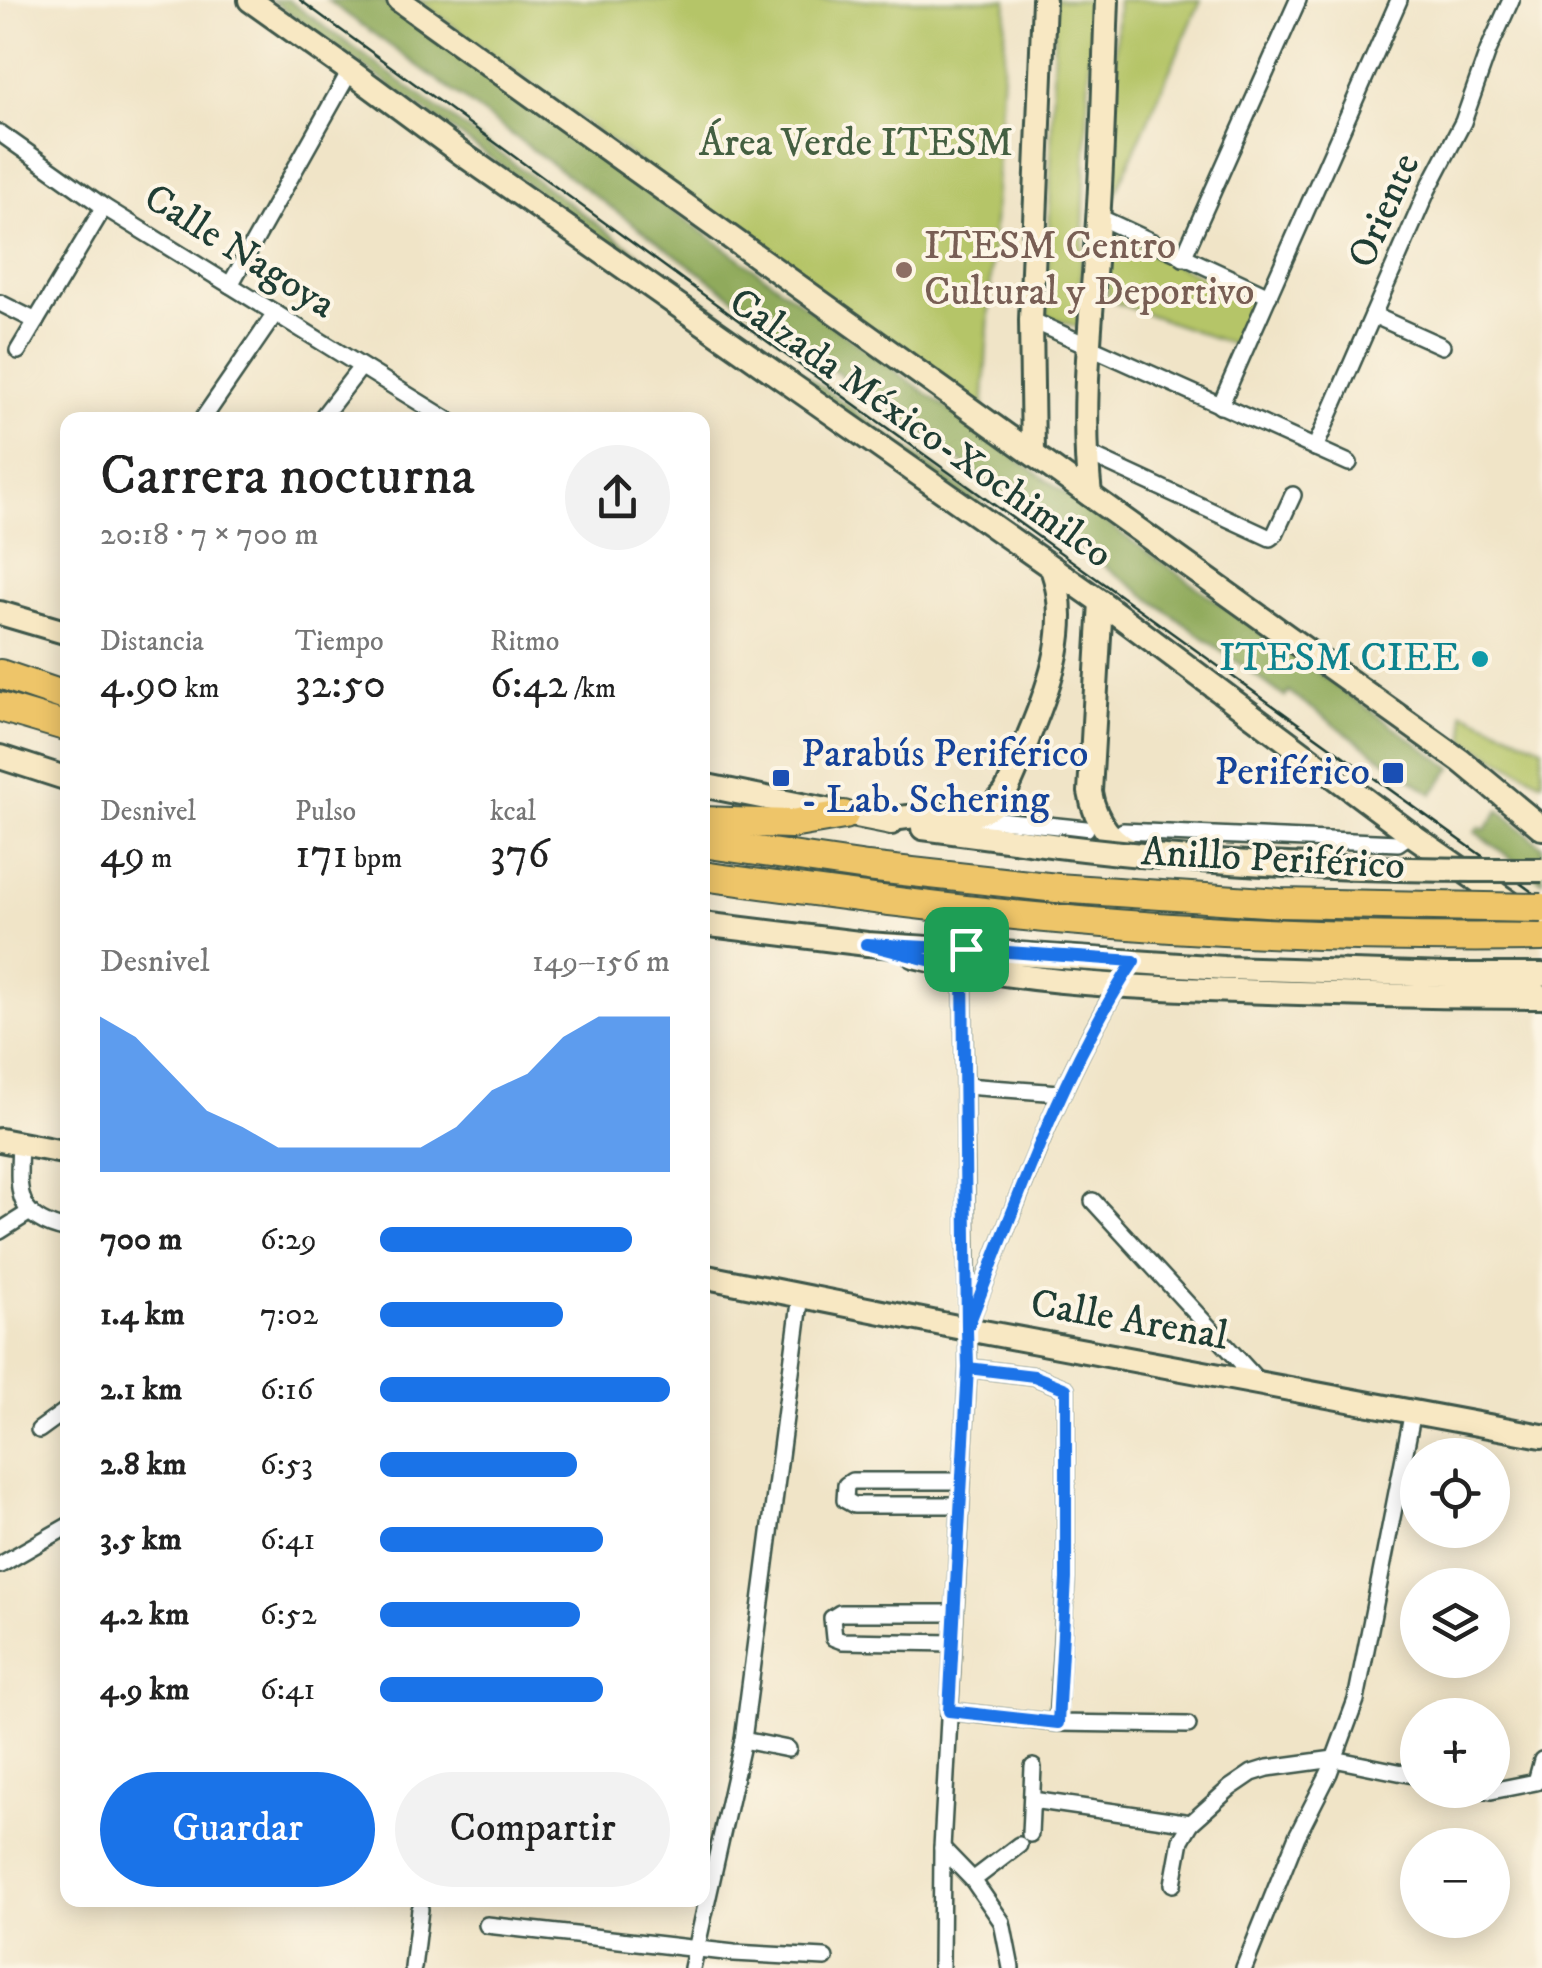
<!DOCTYPE html>
<html lang="es">
<head>
<meta charset="utf-8">
<style>
	:root { --surface:#fff; --page:#f2f2f2; --text:#222; --muted:#767676; --accent:#1a73e8 }
	body { margin:0; font-family:"IM FELL DW Pica",serif; background:var(--page); color:var(--text); height:100vh; display:flex; flex-direction:column; font-size:38px; white-space:nowrap }
	* { box-sizing:border-box; margin:0 }
	p { font-size:32px; color:var(--muted) }
	.icon { flex:none; width:55px; height:55px; fill:none; stroke:currentColor; stroke-width:2; stroke-linecap:round; stroke-linejoin:round }
	.map { position:relative; flex:1; overflow:hidden }
	.details { position:absolute; left:60px; top:412px; width:650px; height:1495px; display:flex; flex-direction:column; background:var(--surface); border-radius:20px; box-shadow:0 5px 25px #0003 }
	.details>* { flex:none }
	.buttons { position:absolute; left:1400px; top:1438px; display:grid; gap:20px }
	.buttons a { display:grid; place-items:center; width:110px; height:110px; border-radius:50%; background:var(--surface); box-shadow:0 5px 25px #0003; font-size:50px }
	.pin { position:absolute; display:grid; place-items:center; width:85px; height:85px; color:#fff; margin:-42px; border-radius:20px; box-shadow:0 5px 15px #0006 }
	.round { display:grid; place-items:center; flex:none; width:105px; height:105px; border-radius:52px; background:var(--page) }
	.summary { display:flex; align-items:center; justify-content:space-between; height:170px; padding:0 40px }
	h1 { font-size:55px; font-weight:600; line-height:75px }
	.stats { display:grid; grid-template-columns:repeat(3,1fr); gap:15px; height:170px; padding:10px 40px }
	.stats div { display:grid; align-content:center }
	.stats b { font-size:42px; font-weight:600 }
	.stats small { font-size:28px; font-weight:400 }
	.stats p { font-size:28px }
	.chart { height:280px; padding:20px 40px }
	.chart p { display:flex; justify-content:space-between }
	.chart svg { width:100%; height:180px; margin-top:10px; fill:var(--accent); opacity:.7 }
	.cta { display:flex; gap:20px; margin-top:auto; padding:20px 40px }
	.cta a { flex:1; height:115px; border-radius:60px; background:var(--accent); color:#fff; font-size:40px; font-weight:600; line-height:115px; text-align:center }
	.cta a+a { background:var(--page); color:var(--text) }
	ul { padding:0 40px; list-style:none; font-size:32px }
	li { display:grid; grid-template-columns:160px 120px 1fr; align-items:center; height:75px }
	li i { height:25px; border-radius:12px; background:var(--accent) }
	.map>svg:first-child { display:block }
	.green { fill:#b5c568; stroke:#6a814e; stroke-width:2.5 }
	.forest { fill:#90aa5c; stroke:#587448; stroke-width:2.5 }
	.lines { fill:none; stroke-linecap:round; stroke-linejoin:round }
	.street-casing { stroke:#3e564a; stroke-width:20 }
	.secondary-casing { stroke:#3e564a; stroke-width:28 }
	.highway-casing { stroke:#3e564a; stroke-width:32 }
	.street { stroke:#fff; stroke-width:15 }
	.secondary { stroke:#f8e8c3; stroke-width:22 }
	.highway { stroke:#eec569; stroke-width:28 }
	.tram { stroke:#1f3d34; stroke-width:2.5 }
	.secondary-bridge-casing { stroke:#3e564a; stroke-width:28; stroke-linecap:butt }
	.highway-bridge-casing { stroke:#3e564a; stroke-width:32; stroke-linecap:butt }
	.secondary-bridge { stroke:#f8e8c3; stroke-width:22 }
	.highway-bridge { stroke:#eec569; stroke-width:28 }
	.route-casing { stroke:#fff; stroke-width:20 }
	.route { stroke:#1a73e8; stroke-width:12 }
	.education-dot { fill:#8d6e63; stroke:#fcf5e5; stroke-width:4 }
	.culture-dot { fill:#0f9aa8; stroke:#fcf5e5; stroke-width:4 }
	.transit-dot { fill:#1a4fb4; stroke:#fcf5e5; stroke-width:4 }
	.labels { text-anchor:middle; dominant-baseline:central; stroke-width:8; stroke-linejoin:round; paint-order:stroke }
	.park-label { font-size:40px; fill:#445f41; stroke:#fcf5e5 }
	.street-label { font-size:40px; fill:#1f3d34; stroke:#fcf5e5 }
	.education-label { font-size:40px; fill:#785e54; stroke:#fcf5e5; text-anchor:start }
	.culture-label { font-size:40px; fill:#0d838f; stroke:#fcf5e5; text-anchor:end }
	.transit-label { font-size:40px; fill:#164399; stroke:#fcf5e5; text-anchor:start }
</style>
</head>
<body>
<div class="map">
<svg width="1542" height="1968" viewBox="0 0 1542 1968">
	<rect width="100%" height="100%" fill="#fcf5e5"/>
	<filter id="ink" filterUnits="userSpaceOnUse"><feTurbulence type="fractalNoise" baseFrequency=".01" numOctaves="2"/><feDisplacementMap in="SourceGraphic" scale="20" xChannelSelector="R" yChannelSelector="G"/><feConvolveMatrix kernelMatrix="1 2 1 2 8 2 1 2 1" color-interpolation-filters="sRGB"/></filter>
	<filter id="wash" filterUnits="userSpaceOnUse"><feTurbulence type="fractalNoise" baseFrequency=".0048" numOctaves="4" result="noise"/><feDisplacementMap in="SourceGraphic" scale="40" xChannelSelector="R" yChannelSelector="G"/><feGaussianBlur stdDeviation="2.25" result="paint"/><feColorMatrix in="noise" values="0 0 0 0 0 0 0 0 0 0 0 0 0 0 0 0 0 1.4 0 .05"/><feComposite in="paint" operator="in"/></filter>
	<g filter="url(#wash)">
		<rect width="100%" height="100%" fill="#f0e4c7"/>
		<g class="green">
			<path d="M418,0h589l-24,414z"/>
			<path d="M1055,0h37l-13,328 -32,-12z"/>
			<path d="M1118,0h83l-93,210z"/>
			<path d="M1107,234l150,68 -23,43 -126,-45z"/>
			<path d="M1463,712l79,35v35l-76,-41z"/>
		</g>
		<g class="forest">
			<path d="M271,0h17l701,508 -4,5z"/>
			<path d="M327,0h55l681,492 389,276 -20,26 -143,-102 -4,5c-143,-105 -287,-208 -431,-312 -176,-127 -350,-258 -527,-385z"/>
			<path d="M1499,810l43,36v35l-67,-49 4,-5 6,3z"/>
		</g>
	</g>
	<g filter="url(#ink)">
		<g class="lines">
			<g class="street-casing">
				<g id="street">
					<path d="M0,133l104,74 344,213"/>
					<path d="M1099,217l170,79"/>
					<path d="M1183,258l115,-258"/>
					<path d="M230,285l120,-214"/>
					<path d="M0,303l36,18"/>
					<path d="M1373,315l69,31"/>
					<path d="M1031,320l318,143"/>
					<path d="M18,351l86,-144"/>
					<path d="M1220,406l179,-406"/>
					<path d="M202,420l73,-106"/>
					<path d="M320,420l41,-53"/>
					<path d="M1315,448l113,-259 35,-67 25,-71 23,-51"/>
					<path d="M1086,453l184,85 5,-4 18,-39"/>
					<path d="M971,817l115,12"/>
					<path d="M1123,831l275,12 13,-9"/>
					<path d="M965,1086l95,7"/>
					<path d="M20,1144c-2,47 -6,75 48,86"/>
					<path d="M1093,1201l167,182"/>
					<path d="M0,1231l30,-19"/>
					<path d="M970,1320c49,-122 91,-248 164,-359"/>
					<path d="M968,1368l66,8 32,13v190l-9,144"/>
					<path d="M39,1430l29,-21"/>
					<path d="M960,1505h-106l-9,-5 1,-15 6,-4h110"/>
					<path d="M0,1565l68,-39"/>
					<path d="M953,1643l-111,-2 -8,-3 -2,-20 8,-5h114"/>
					<path d="M949,1711l108,12 131,2"/>
					<path d="M743,1740l45,9"/>
					<path d="M1485,1790l6,1 45,-9 6,-22"/>
					<path d="M1032,1800l159,23"/>
					<path d="M1030,1834l3,-67"/>
					<path d="M942,1848l31,32 29,42 9,46"/>
					<path d="M973,1880l46,-35"/>
					<path d="M1173,1884l8,-44 10,-17 39,-35 22,-15 16,-5 66,-9 84,17"/>
					<path d="M487,1925l247,28 91,5"/>
					<path d="M413,1968l7,-59"/>
					<path d="M692,1968l51,-228 58,-445"/>
					<path d="M941,1968l1,-120 26,-480 -5,-399"/>
					<path d="M1244,1968l53,-132 32,-63 27,-73 57,-289"/>
				</g>
			</g>
			<g class="secondary-casing">
				<g id="secondary">
					<path d="M250,0l100,71 108,80 643,451 310,232 131,91"/>
					<path d="M399,0l1062,761 81,67"/>
					<path d="M1033,454l-2,-134 13,-320"/>
					<path d="M1090,495c-10,-91 2,-183 8,-274 5,-73 6,-147 9,-221"/>
					<path d="M1101,602l-11,190c5,30 21,51 50,63"/>
					<path d="M0,613l68,20"/>
					<path d="M0,757l68,22"/>
					<path d="M702,785l189,38"/>
					<path d="M878,820c17,-1 34,-4 51,-5 32,-2 52,8 76,-22 10,-18 17,-38 24,-58 22,-52 43,-110 23,-167"/>
					<path d="M923,828l135,18"/>
					<path d="M702,924l165,20 357,24 223,7h95"/>
					<path d="M914,956c95,25 195,30 293,34 112,4 223,7 335,7"/>
					<path d="M0,1140l68,13"/>
					<path d="M702,1276l265,53 575,107"/>
				</g>
			</g>
			<g class="highway-casing">
				<g id="highway">
					<path d="M0,674l68,23"/>
					<path d="M0,707l68,20"/>
					<path d="M702,821l89,3 53,-9"/>
					<path d="M702,843l165,24 190,21"/>
					<path d="M702,876c118,16 236,33 355,43 161,15 323,20 485,18"/>
				</g>
			</g>
			<use href="#street" class="street"/>
			<use href="#secondary" class="secondary"/>
			<use href="#highway" class="highway"/>
			<path class="tram" d="M300,0l490,358 752,541"/>
			<g class="secondary-bridge-casing">
				<path id="secondary-bridge" d="M1058,846c161,20 322,25 484,24"/>
			</g>
			<g class="highway-bridge-casing">
				<path id="highway-bridge" d="M1057,888l223,15 262,5"/>
			</g>
			<use href="#secondary-bridge" class="secondary-bridge"/>
			<use href="#highway-bridge" class="highway-bridge"/>
		</g>
	</g>
	<g class="lines" filter="url(#ink)">
		<g class="route-casing">
			<path id="route" d="M966,949l-100,-5 97,25 4,360 1,39 -19,343 109,12 8,-144v-190l-32,-13 -66,-8 -1,-39c49,-125 93,-255 167,-368l-168,-12"/>
		</g>
		<use href="#route" class="route"/>
	</g>
	<circle class="education-dot" cx="904" cy="270" r="10"/>
	<circle class="culture-dot" cx="1480" cy="659" r="10"/>
	<g class="transit-dot">
		<rect x="1381" y="761" width="24" height="24" rx="5"/>
		<rect x="771" y="768" width="20" height="20" rx="5"/>
	</g>
	<g class="labels">
		<g class="park-label">
			<text x="856" y="144">Área Verde ITESM</text>
		</g>
		<g class="street-label">
			<text transform="translate(1385 211) rotate(-66)">Oriente</text>
			<text transform="translate(239 252) rotate(32)">Calle Nagoya</text>
			<text transform="translate(920 429) rotate(35)">Calzada México-Xochimilco</text>
			<text transform="translate(1273 860) rotate(3)">Anillo Periférico</text>
			<text transform="translate(1129 1321) rotate(10)">Calle Arenal</text>
		</g>
		<g class="education-label">
			<text x="924" y="247">ITESM Centro<tspan x="924" dy="46">Cultural y Deportivo</tspan></text>
		</g>
		<g class="culture-label">
			<text x="1460" y="659">ITESM CIEE</text>
		</g>
		<g class="transit-label">
			<text x="801" y="755">Parabús Periférico<tspan x="801" dy="46">- Lab. Schering</tspan></text>
			<text x="1370" y="773" text-anchor="end">Periférico</text>
		</g>
	</g>
</svg>
<div class="buttons">
<a><svg class="icon" aria-label="locate" viewBox="0 0 24 24"><circle cx="12" cy="12" r="6"/><path d="M12 2v4M12 18v4M2 12h4M18 12h4"/></svg></a>
<a><svg class="icon" aria-label="layers" viewBox="0 0 24 24"><path d="M12 4l9 5-9 5-9-5zM3 14l9 5 9-5"/></svg></a>
<a>+</a>
<a>−</a>
</div>
<div class="pin" style="left:966px;top:949px;background:#1e9e55"><svg class="icon" aria-label="arrive" viewBox="0 0 24 24"><path d="M6 21V4h12l-3 4 3 4H6"/></svg></div>
<section class="details">
<div class="summary"><div><h1>Carrera nocturna</h1><p>20:18 · 7 × 700 m</p></div><a class="round"><svg class="icon" aria-label="share" viewBox="0 0 24 24"><path d="M12 15V3M7 8l5-5 5 5M5 13v7h14v-7"/></svg></a></div>
<div class="stats">
<div><p>Distancia</p><b>4.90<small> km</small></b></div>
<div><p>Tiempo</p><b>32:50</b></div>
<div><p>Ritmo</p><b>6:42<small> /km</small></b></div>
</div>
<div class="stats">
<div><p>Desnivel</p><b>49<small> m</small></b></div>
<div><p>Pulso</p><b>171<small> bpm</small></b></div>
<div><p>kcal</p><b>376</b></div>
</div>
<div class="chart"><p><span>Desnivel</span>149–156 m</p>
<svg viewBox="0 0 160 44" preserveAspectRatio="none"><path d="M0 44V6L10 11L20 20L30 29L40 33L50 38L60 38L70 38L80 38L90 38L100 33L110 24L120 20L130 11L140 6L150 6L160 6V44z"/></svg>
</div>
<ul>
<li><b>700 m</b>6:29<i style="width:87%"></i></li>
<li><b>1.4 km</b>7:02<i style="width:63%"></i></li>
<li><b>2.1 km</b>6:16<i style="width:100%"></i></li>
<li><b>2.8 km</b>6:53<i style="width:68%"></i></li>
<li><b>3.5 km</b>6:41<i style="width:77%"></i></li>
<li><b>4.2 km</b>6:52<i style="width:69%"></i></li>
<li><b>4.9 km</b>6:41<i style="width:77%"></i></li>
</ul>
<div class="cta"><a>Guardar</a><a>Compartir</a></div>
</section>
</div>
</body>
</html>
